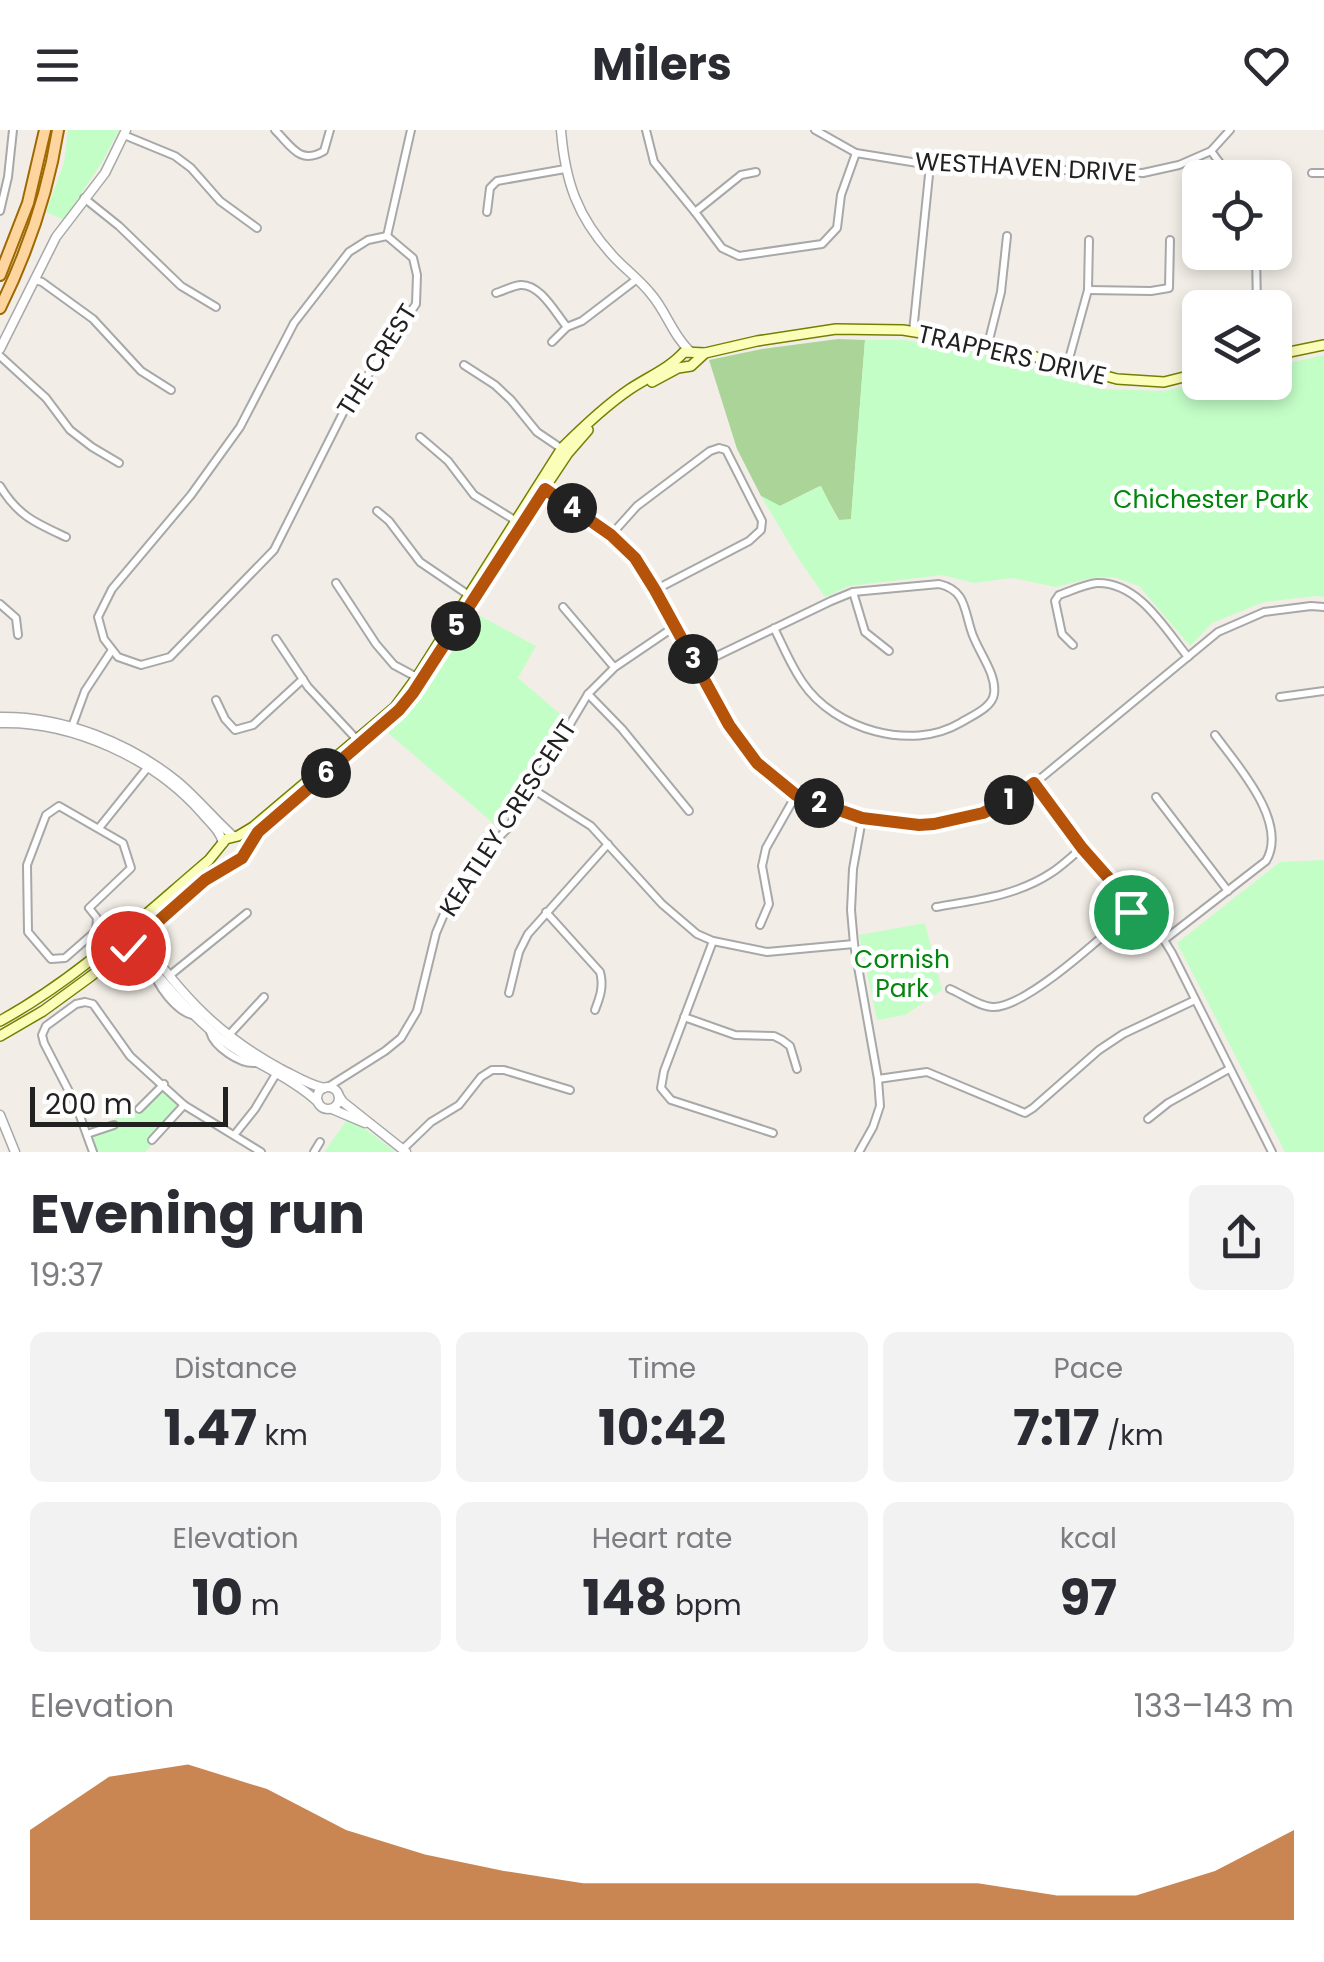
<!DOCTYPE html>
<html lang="en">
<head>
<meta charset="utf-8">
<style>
	:root { --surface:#fff; --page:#f2f2f3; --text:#2b2b33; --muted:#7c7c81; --accent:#b45309 }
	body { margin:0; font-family:Poppins,sans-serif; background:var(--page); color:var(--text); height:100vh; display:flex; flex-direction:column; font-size:38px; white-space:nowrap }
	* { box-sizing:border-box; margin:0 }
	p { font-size:32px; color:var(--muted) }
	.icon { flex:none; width:55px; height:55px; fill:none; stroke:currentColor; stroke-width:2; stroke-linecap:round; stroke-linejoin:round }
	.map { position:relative; height:1022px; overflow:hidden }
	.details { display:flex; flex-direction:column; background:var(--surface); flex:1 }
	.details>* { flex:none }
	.fabs { position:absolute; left:1182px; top:30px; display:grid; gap:20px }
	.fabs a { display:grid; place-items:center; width:110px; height:110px; border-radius:15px; background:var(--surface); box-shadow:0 5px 15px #0003; font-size:50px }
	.scale { position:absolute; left:30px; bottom:25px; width:198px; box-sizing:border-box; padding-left:10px; border:5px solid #212121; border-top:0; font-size:28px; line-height:35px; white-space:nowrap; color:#212121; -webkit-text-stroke:8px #fff; paint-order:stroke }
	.pin { position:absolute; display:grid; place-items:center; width:85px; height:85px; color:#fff; margin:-42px; border:5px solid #fff; border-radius:50%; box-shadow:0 2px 10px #0007 }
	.km { position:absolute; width:50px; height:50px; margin:-25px; border-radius:50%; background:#222; color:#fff; font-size:28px; line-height:50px; text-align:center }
	.round { display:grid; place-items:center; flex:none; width:105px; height:105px; border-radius:15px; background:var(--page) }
	.head { display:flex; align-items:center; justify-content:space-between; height:170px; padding:0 30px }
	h1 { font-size:55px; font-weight:700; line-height:75px }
	.figures { display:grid; grid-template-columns:repeat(3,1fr); gap:15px; height:170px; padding:10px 30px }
	.figures div { display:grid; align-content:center; border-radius:15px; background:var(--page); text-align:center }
	.figures b { font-size:50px; font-weight:700 }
	.figures small { font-size:28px; font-weight:400 }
	.figures p { font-size:28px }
	.chart { height:280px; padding:20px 30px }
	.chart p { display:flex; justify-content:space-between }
	.chart svg { width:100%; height:180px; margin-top:10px; fill:var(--accent); opacity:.7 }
	header { display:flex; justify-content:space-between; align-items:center; height:130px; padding:0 30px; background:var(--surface); font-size:45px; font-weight:700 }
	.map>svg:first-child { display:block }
	.forest { fill:#abd499 }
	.park { fill:#c3fec7 }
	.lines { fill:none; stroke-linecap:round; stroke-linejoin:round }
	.minor-casing { stroke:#a8a8a8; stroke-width:10 }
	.tertiary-casing { stroke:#a8a8a8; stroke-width:11 }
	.secondary-casing { stroke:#738000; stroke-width:12 }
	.primary-casing { stroke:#9e6900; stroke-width:14 }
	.minor { stroke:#fff; stroke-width:6 }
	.tertiary { stroke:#fff; stroke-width:8 }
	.secondary { stroke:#fbfeb9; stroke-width:9 }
	.primary { stroke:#ffd59f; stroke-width:10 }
	.route-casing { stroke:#fff; stroke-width:20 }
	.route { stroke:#b45309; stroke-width:12 }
	.labels { text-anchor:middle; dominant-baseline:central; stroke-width:9; stroke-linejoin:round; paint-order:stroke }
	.street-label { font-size:25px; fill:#212121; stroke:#fff }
	.park-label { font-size:25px; fill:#04860e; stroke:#fff }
</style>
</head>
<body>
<header><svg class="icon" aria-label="menu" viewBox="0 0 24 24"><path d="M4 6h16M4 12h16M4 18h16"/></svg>Milers<svg class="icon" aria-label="heart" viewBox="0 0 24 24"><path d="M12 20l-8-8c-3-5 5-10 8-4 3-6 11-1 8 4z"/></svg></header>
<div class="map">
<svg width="1324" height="1022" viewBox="0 0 1324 1022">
	<rect width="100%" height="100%" fill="#f2eee7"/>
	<path class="forest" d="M838,209l27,1 -14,180h-12l-19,-34 -40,20 -19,-10 -24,-47 -28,-89 53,-11z"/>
	<g class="park">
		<path d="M68,0h51l-17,32 -38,58 -18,-8 18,-49z"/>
		<path d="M865,210h39l70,11 92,29 36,9 61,2 39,-8 73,-1v-16l49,-11v242l-8,-1 -52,6 -52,21 -22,23 -51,-60 -25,-9h-18l-40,10 -44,-9 -38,5 -32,-8 -93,11 -24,11 -27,-39 -37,-62 19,10 41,-20 17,34 13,-1z"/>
		<path d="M473,482l63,34 -18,32 47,40 -71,106 -107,-92 41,-45z"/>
		<path d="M1324,730v292h-39l-108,-209 103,-81z"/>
		<path d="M925,793l17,67 -37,25 -28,5 -18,-85z"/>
		<path d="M163,960l13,11 1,6 -13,18 -15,14 4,5 -8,8h-47l-6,-11 2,-5 21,-9 -1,-7 17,-12 7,7z"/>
		<path d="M349,987l47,35h-72z"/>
	</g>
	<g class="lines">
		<g class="minor-casing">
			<g id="minor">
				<path d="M275,0c17,17 25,35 49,21l6,-21"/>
				<path d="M646,0l8,32 41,50 27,36 17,8 83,-12 15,-16 4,-33 15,-42"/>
				<path d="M815,0l41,23 74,12 213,8 36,-8 32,-14 19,-21"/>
				<path d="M124,5l51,21 16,12 29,33 37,27"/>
				<path d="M1211,21l20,27"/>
				<path d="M1312,43h12"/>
				<path d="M84,68l35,28 62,60 35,21"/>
				<path d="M0,81l8,-34 5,-47"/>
				<path d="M487,82l3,-24 7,-7 68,-12"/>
				<path d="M695,82l46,-37 15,-3"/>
				<path d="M387,106l26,22 4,17 -1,29 -71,105 -71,141 -104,107 -29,8 -23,-8 -14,-18 -6,-22 14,-28 79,-94 49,-68 54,-104 55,-71 19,-12z"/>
				<path d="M387,106l24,-106"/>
				<path d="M1256,122l1,56"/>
				<path d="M35,150l7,2 51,37 48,52 30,19"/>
				<path d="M1088,160l63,1 18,-3 1,-48"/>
				<path d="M496,163c7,-2 16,-7 24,-8 20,-2 36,29 47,42"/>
				<path d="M913,202l17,-167"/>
				<path d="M552,212l15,-15 15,-6 55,-42"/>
				<path d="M988,214l13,-52 6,-56"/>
				<path d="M0,226l46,42 24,32 22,17 27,16"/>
				<path d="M464,235l31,20 16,15 26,32 28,19"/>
				<path d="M1067,236l21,-76 1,-50"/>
				<path d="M420,307l28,24 26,34 47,29"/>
				<path d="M0,356c18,30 36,37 66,51"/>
				<path d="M541,356l70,49 24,23 20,32 74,135 28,38 39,32 66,24 57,6 16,-1 34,-7 27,-10 39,-24 183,-151 46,-20 47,-6 13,1"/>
				<path d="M377,381l12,10 31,41 53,36"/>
				<path d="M611,405l26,-29 73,-55 9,-3 7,2 36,71 -1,9 -12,11 -94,49"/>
				<path d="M336,453l40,61 18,21 28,15"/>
				<path d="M853,462l12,40 24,19"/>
				<path d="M0,474l16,14 2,17"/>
				<path d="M563,477l51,60"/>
				<path d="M276,509l32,48 53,57"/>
				<path d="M1073,515l-11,-11 -7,-33 4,-6c12,-4 26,-11 38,-12 42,-1 68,46 91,74"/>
				<path d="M696,536l135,-65 22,-9 86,-8c26,6 25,24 32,46 6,21 26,43 23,64 -2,14 -23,22 -34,29 -49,29 -126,6 -157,-40 -12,-17 -20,-37 -29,-55"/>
				<path d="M588,564l34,35 67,82"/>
				<path d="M1280,567l44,-6"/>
				<path d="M216,570l9,19 10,11 18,-5 50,-46"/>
				<path d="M70,602l15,-41 27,-41"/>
				<path d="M1035,653l47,65 82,92 8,13 100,199"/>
				<path d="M531,658l60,38 71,78 35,30 16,7 54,11 87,-8"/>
				<path d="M1156,667l72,94"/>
				<path d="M59,676l64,37 8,25 -42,40 8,10 -1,13 -31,27 -14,1 -23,-27 -1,-67 19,-50z"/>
				<path d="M99,698l49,-61"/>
				<path d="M936,777c40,-7 80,-11 115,-34 11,-7 21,-17 31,-25"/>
				<path d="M546,782l54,60c4,14 0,25 -5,38"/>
				<path d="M760,795l9,-21 -7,-38 4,-18 30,-53"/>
				<path d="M1164,810l102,-79c23,-39 -29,-96 -51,-126"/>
				<path d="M713,811l-49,130 -3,17 10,12 102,33"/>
				<path d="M154,840c2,16 23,41 38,45"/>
				<path d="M169,846l78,-63"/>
				<path d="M950,859c12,5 30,18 43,18 34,1 115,-76 142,-99"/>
				<path d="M509,863l10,-41 9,-18 80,-90"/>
				<path d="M684,887l51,18 39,1 8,4 8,6 7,23"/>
				<path d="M210,902c4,15 30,32 45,31"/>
				<path d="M228,906l36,-39"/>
				<path d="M878,949l49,-7 98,41 8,-5 66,-58 24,-16 72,-34"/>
				<path d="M328,957l57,-36 16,-13 16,-27 19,-78 14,-33 25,-38 33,-34 80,-134 27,-27 59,-40"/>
				<path d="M139,979l25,-25"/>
				<path d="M1148,989l20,-16 61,-34"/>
				<path d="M87,1004l27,-9"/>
				<path d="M235,1004l20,-25 24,-40"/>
				<path d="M152,1010l32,-35"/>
				<path d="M403,1019l28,-27 28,-17 22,-28 11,-7h12l66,20"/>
				<path d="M93,1022l-17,-47 -32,-62 -2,-8 4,-9 30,-22 9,-2 8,2 37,52 54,49 77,47"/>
				<path d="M314,1022l6,-10"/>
				<path d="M859,1022l14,-25 7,-21 -2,-27 -24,-135 -3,-34 2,-41 9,-50"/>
			</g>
		</g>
		<g class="tertiary-casing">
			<g id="tertiary">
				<path d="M561,0c4,51 16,87 52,126 12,13 27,24 38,38 15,17 22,42 39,57"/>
				<path d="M0,219l56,-112 49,-64 21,-43"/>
				<path d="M0,587c63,-1 130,26 178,65 20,17 36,37 55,54"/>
				<path d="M0,593c72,-2 153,35 201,89 8,10 19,18 22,31"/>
				<path d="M131,796c48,64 78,104 150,143 14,7 28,16 43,19"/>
				<path d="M124,802c26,36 66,84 101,110 30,22 66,35 93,60"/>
				<circle cx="328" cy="968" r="11"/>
				<path d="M339,966l4,6 63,50"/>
				<path d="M332,979l33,14"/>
				<path d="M0,985l15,37"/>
			</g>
		</g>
		<g class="secondary-casing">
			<g id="secondary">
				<path d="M1275,225l49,-10"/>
				<path d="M652,252l26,-14 13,-2 14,-13"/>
				<path d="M524,389l44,-66 20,-23"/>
				<path d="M0,891c77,-42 142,-104 209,-161l17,-21 12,-3 15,-9 142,-120 22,-30 145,-229c22,-22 43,-42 68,-59 18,-12 40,-21 54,-37l21,1 52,-12 79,-12 67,1 85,14 129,35 47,3 36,-9"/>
				<path d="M0,906l43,-25 44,-32 41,-31 77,-68 37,-22 16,-26 11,-10"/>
			</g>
		</g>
		<g class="primary-casing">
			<g id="primary">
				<path d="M0,145l28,-72 17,-73"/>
				<path d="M0,178c28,-57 48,-115 58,-178"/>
			</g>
		</g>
		<use href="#minor" class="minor"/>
		<use href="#tertiary" class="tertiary"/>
		<use href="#secondary" class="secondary"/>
		<use href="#primary" class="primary"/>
	</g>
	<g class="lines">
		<g class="route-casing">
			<path id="route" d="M128,818l77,-68 37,-22 16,-26 141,-122 14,-17 132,-204 66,46 24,23 20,32 74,135 28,38 39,32 66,23 57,7 15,-1 49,-11 31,-15 20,-15 48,65 53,60 -4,4"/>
		</g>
		<use href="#route" class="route"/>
	</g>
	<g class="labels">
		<g class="street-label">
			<text transform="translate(1026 37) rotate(3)">WESTHAVEN DRIVE</text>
			<text transform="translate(1012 225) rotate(13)">TRAPPERS DRIVE</text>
			<text transform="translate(377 230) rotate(-58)">THE CREST</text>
			<text transform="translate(508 688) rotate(-57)">KEATLEY CRESCENT</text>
		</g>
		<g class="park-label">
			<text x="1211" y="369">Chichester Park</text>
			<text x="902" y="829">Cornish<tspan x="902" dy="29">Park</tspan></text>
		</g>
	</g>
</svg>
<div class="fabs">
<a><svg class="icon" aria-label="locate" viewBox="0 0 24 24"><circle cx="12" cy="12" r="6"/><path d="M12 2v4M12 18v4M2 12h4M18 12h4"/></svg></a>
<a><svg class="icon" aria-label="layers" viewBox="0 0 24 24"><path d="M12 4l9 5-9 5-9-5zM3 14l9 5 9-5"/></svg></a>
</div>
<div class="scale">200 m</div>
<div class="pin" style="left:1131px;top:782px;background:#1e9e55"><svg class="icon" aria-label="arrive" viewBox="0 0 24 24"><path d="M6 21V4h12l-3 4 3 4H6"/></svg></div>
<div class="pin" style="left:128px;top:818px;background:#d93025"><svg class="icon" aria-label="check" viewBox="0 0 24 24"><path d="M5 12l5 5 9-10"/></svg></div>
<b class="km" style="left:1009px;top:670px">1</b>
<b class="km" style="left:819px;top:673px">2</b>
<b class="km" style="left:693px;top:529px">3</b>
<b class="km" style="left:572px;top:378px">4</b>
<b class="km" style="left:456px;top:496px">5</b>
<b class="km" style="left:326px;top:643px">6</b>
</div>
<section class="details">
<div class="head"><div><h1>Evening run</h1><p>19:37</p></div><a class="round"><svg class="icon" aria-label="share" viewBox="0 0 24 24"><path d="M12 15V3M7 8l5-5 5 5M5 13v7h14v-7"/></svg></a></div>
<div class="figures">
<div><p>Distance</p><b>1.47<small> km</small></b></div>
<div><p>Time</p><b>10:42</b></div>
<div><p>Pace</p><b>7:17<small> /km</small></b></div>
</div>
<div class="figures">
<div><p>Elevation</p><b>10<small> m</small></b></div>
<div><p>Heart rate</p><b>148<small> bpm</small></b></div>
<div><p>kcal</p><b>97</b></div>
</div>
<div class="chart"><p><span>Elevation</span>133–143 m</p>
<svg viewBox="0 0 160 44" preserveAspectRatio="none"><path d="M0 44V22L10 9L20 6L30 12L40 22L50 28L60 32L70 35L80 35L90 35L100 35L110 35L120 35L130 38L140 38L150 32L160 22V44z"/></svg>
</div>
</section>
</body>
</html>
